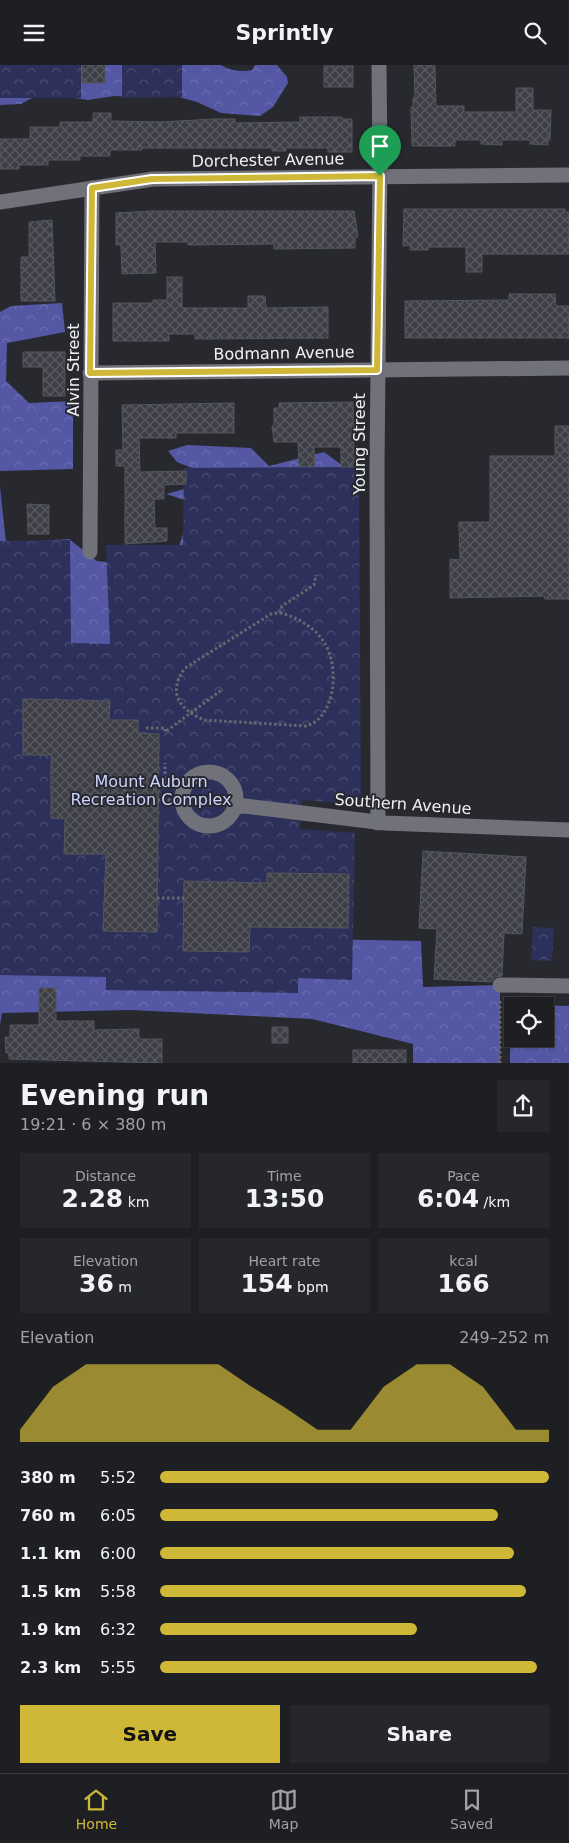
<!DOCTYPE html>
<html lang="en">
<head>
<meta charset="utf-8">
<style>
	:root { --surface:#1e1f23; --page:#26272b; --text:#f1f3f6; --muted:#a1a2a6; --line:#3c3d41; --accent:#cfb837 }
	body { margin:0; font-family:"DejaVu Sans",sans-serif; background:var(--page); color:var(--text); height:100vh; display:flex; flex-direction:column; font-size:19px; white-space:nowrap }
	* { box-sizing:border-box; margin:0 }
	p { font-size:16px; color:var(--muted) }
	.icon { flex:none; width:28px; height:28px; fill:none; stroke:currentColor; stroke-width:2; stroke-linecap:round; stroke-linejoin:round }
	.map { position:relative; height:998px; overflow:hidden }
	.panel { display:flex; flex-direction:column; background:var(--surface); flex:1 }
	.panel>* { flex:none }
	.tools { position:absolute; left:504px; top:932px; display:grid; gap:10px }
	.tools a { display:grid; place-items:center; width:50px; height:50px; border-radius:0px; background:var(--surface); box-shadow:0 1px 4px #0004,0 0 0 1px var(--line); font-size:25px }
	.pin { position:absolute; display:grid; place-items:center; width:42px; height:42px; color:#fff; margin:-51px -21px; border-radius:50% 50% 50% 0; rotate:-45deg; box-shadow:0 0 5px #0007 }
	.pin .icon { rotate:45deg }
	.round { display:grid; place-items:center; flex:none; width:52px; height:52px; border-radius:0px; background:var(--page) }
	.headline { display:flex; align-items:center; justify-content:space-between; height:85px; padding:0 20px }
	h1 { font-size:28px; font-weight:700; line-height:38px }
	.metrics { display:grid; grid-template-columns:repeat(3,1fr); gap:8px; height:85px; padding:5px 20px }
	.metrics div { display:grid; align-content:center; border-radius:0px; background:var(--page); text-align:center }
	.metrics b { font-size:25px; font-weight:700 }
	.metrics small { font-size:14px; font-weight:400 }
	.metrics p { font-size:14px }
	.chart { height:140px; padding:10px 20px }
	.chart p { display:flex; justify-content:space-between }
	.chart svg { width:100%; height:90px; margin-top:5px; fill:var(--accent); opacity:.7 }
	.cta { display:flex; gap:10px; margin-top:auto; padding:10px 20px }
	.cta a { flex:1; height:58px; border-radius:0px; background:var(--accent); color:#111; font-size:20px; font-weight:700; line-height:58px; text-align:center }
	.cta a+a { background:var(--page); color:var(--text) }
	ul { padding:0 20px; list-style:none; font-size:16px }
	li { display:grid; grid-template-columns:80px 60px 1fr; align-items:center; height:38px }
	li i { height:12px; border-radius:6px; background:var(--accent) }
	header { display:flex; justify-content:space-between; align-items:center; height:65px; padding:0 20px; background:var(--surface); font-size:22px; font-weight:700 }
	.menu { display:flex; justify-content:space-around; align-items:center; height:70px; border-top:1px solid var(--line); background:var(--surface); font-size:14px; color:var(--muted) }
	.menu a { display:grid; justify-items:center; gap:2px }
	.menu .current { color:var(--accent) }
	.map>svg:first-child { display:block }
	.forest { fill:url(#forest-crowns); fill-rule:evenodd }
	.park { fill:url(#park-crowns) }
	.building { fill:url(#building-cross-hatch); stroke:#54565d }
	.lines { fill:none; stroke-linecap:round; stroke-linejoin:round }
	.path { stroke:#68696e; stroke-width:3; stroke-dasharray:2.5 2.5; stroke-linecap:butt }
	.minor { stroke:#707179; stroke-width:15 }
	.route-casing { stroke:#fff; stroke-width:10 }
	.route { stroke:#cfb837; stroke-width:6 }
	.labels { text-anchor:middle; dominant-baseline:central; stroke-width:4; stroke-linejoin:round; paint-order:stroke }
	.street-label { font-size:16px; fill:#eff0f4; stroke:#28292f }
	.park-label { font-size:16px; fill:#cdd3ff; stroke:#28292f }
</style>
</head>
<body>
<header><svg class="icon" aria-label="menu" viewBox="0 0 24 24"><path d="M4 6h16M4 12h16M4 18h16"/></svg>Sprintly<svg class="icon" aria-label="search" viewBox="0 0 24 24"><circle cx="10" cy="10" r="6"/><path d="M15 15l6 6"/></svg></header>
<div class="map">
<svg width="569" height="998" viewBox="0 0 569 998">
	<defs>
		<pattern id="forest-crowns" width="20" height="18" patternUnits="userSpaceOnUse" patternTransform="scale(1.25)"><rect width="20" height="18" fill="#5357a4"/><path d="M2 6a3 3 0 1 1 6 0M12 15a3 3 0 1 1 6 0" fill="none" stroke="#6c6fb1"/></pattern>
		<pattern id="park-crowns" width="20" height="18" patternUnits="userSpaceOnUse" patternTransform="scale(1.25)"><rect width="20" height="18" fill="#2d305a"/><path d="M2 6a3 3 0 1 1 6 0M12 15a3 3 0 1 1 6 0" fill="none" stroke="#4c4e72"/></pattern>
		<pattern id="building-cross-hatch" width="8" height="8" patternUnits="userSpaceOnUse" patternTransform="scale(1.25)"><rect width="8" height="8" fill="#3e3f46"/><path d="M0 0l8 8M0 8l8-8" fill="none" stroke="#5a5b61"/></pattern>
	</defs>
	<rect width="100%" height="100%" fill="#28292f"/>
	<g class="forest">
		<path d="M0,0h221c9,6 21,7 31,5l3,-5h22l10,12 1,6 -15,24 -13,9 -39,-3 -24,-11 -40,-11 -23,6 -20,-1 -26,4 -40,-6 -16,4 -11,6 -21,1z"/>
		<path d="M62,238l3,29 -58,11 -1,38 23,22 44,-2v68l-73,2v-159l11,-6z"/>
		<path d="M187,380l64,3 18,18 55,-14 30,22 -90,464 157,3 2,46 77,-2v78h-87v-19l-101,-25 -181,-9 -129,3 -2,12v-538l6,56 63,-4 28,22 74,8 23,-66 -28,-9 22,-6 4,-20 -15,-6 -9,-11z"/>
		<path d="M510,939l59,2v57h-59zM512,941h33v33h-33z"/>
	</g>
	<g class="park">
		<rect x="0" y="0" width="81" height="33"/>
		<path d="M122,0h60v32l-60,1z"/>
		<path d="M357,402l2,31 2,307 -59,-5 -2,29 55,4 -3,147 -54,-2v15l-192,-3v-13l-106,-2v-434l70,-1 1,103 39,1 -4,-99h77l1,-77z"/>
		<path d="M533,862l21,1 -2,33 -21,-1z"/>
	</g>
	<g class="building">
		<rect x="82" y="0" width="23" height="18"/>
		<path d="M414,0h21l1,41h28v6h52v-24h17v22h18l-1,30h-2v5l-18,-1v-4h-28v5l-21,-1v-4h-26v6h-43l-1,-39h2v-9h2z"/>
		<rect x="324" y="1" width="29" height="21"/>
		<path d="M93,48h18v8l49,1 55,-3h20v4l65,-1v-5h42v2h10v33h-24v-4h-42v3h-14v-3h-130v2h-32v6h-30v4h-32v5h-29v4h-19v-30h30v-12h30v-5h33z"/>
		<path d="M404,144h161v3h4v42h-87v18h-16v-25h-38v3h-18v-5l-7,1z"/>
		<path d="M151,146h203l4,25 -3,3v9l-81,1v-5l-86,1v-3h-33l1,31 -34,1 -1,-29h-5v-32z"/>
		<path d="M52,155l3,81h-34v-44h8v-35z"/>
		<path d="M167,212h15v31h66v-12h17l1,12 62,-1v31l-133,1v-5h-26v7h-56v-38h40v-3h14z"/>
		<path d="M509,229h46l1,12h13v32h-164v-37l104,-1z"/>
		<path d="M23,287h42v44h-22v-29h-20z"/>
		<path d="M353,337l1,49h4v16h-17v-20h-27l1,19 -16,1 -1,-25h-24l-2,-15 2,-3v-16h5v-5z"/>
		<path d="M234,338v30h-58v5h-37l1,34 46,-1v13l-22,1v14h-10l1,29h12v13l-42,3v-78h-9v-16h7l-1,-45z"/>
		<path d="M555,361h14v173h-24l-1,-3 -94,2v-39l10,1 -1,-38h31v-66h65z"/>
		<path d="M27,439l22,1v29h-21z"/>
		<path d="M23,634l87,2 -1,19h29v13l21,1 -2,198 -54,-1 3,-77h-42l1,-35 -14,-1v-63h-28z"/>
		<path d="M423,786l103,6 -4,77 -18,-1 -2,43 -7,1 -4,5 -57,-3 3,-50 -18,-1z"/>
		<path d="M267,808l82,1 -1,54 -98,-1 -1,25 -66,-1 1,-70 83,2z"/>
		<path d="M39,923h17v33h38v9l45,-1v10h23v24l-153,-4v-6h-3l-1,-16h5v-12h29z"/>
		<rect x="272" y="962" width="16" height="16"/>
		<rect x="353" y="985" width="53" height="13"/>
	</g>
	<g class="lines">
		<g class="path">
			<path d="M280,548c17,4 34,14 44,29 16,24 12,76 -18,84l-102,-6c-25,-11 -37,-27 -19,-52l86,-54z"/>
			<path d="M280,548l2,-7 32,-21 2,-10"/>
			<path d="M146,663h19v4l58,-43"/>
			<path d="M165,724v-26"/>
			<path d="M158,735h24"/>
			<path d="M157,833h27"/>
			<path d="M500,936v62"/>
		</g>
		<g class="minor">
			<path d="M0,137l153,-23 416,-4"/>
			<path d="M90,308l479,-5"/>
			<path d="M90,487l2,-364"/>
			<circle cx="209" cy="734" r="27"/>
			<path d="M235,742l10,-1 140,17 184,7"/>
			<path d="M378,758l-1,-354 3,-308 -1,-96"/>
			<path d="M500,920l69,1"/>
		</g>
	</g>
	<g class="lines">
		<g class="route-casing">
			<path id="route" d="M380,111l-3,194 -287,3 2,-185 60,-9z"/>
		</g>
		<use href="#route" class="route"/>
	</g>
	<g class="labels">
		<g class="street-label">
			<text transform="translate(268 95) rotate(-1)">Dorchester Avenue</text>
			<text transform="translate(284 288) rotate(-1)">Bodmann Avenue</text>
			<text transform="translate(73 305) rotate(-90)">Alvin Street</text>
			<text transform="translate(359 379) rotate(-90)">Young Street</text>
			<text transform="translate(403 739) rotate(4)">Southern Avenue</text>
		</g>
		<g class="park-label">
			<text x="151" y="716">Mount Auburn<tspan x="151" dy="18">Recreation Complex</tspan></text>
		</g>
	</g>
</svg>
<div class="tools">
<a><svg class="icon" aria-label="locate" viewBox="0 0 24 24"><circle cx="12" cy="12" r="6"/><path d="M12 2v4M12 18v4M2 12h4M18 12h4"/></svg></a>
</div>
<div class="pin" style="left:380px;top:111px;background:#1e9e55"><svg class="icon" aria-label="arrive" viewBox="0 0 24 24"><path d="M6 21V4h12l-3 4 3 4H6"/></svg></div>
</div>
<section class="panel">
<div class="headline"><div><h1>Evening run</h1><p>19:21 · 6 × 380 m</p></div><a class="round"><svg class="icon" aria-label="share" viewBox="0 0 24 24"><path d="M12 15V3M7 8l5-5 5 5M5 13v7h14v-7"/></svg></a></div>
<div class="metrics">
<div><p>Distance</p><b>2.28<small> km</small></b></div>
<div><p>Time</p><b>13:50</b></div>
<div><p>Pace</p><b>6:04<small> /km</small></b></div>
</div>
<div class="metrics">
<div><p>Elevation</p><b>36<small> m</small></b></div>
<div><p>Heart rate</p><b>154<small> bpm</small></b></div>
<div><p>kcal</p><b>166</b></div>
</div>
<div class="chart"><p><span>Elevation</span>249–252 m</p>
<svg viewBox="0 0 160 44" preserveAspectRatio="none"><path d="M0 44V38L10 17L20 6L30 6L40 6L50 6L60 6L70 17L80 27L90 38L100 38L110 17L120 6L130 6L140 17L150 38L160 38V44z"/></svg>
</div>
<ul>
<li><b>380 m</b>5:52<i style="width:100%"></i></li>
<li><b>760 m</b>6:05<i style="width:87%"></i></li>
<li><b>1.1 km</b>6:00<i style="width:91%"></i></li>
<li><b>1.5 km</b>5:58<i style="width:94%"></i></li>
<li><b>1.9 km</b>6:32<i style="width:66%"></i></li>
<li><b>2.3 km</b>5:55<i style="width:97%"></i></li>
</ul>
<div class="cta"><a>Save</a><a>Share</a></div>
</section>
<nav class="menu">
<a class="current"><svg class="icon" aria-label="home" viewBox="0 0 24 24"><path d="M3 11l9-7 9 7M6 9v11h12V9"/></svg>Home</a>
<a><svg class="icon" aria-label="map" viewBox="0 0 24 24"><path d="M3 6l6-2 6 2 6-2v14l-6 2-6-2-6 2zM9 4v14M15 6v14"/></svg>Map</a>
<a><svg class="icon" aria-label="saved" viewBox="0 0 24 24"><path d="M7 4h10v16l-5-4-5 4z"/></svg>Saved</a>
</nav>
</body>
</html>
